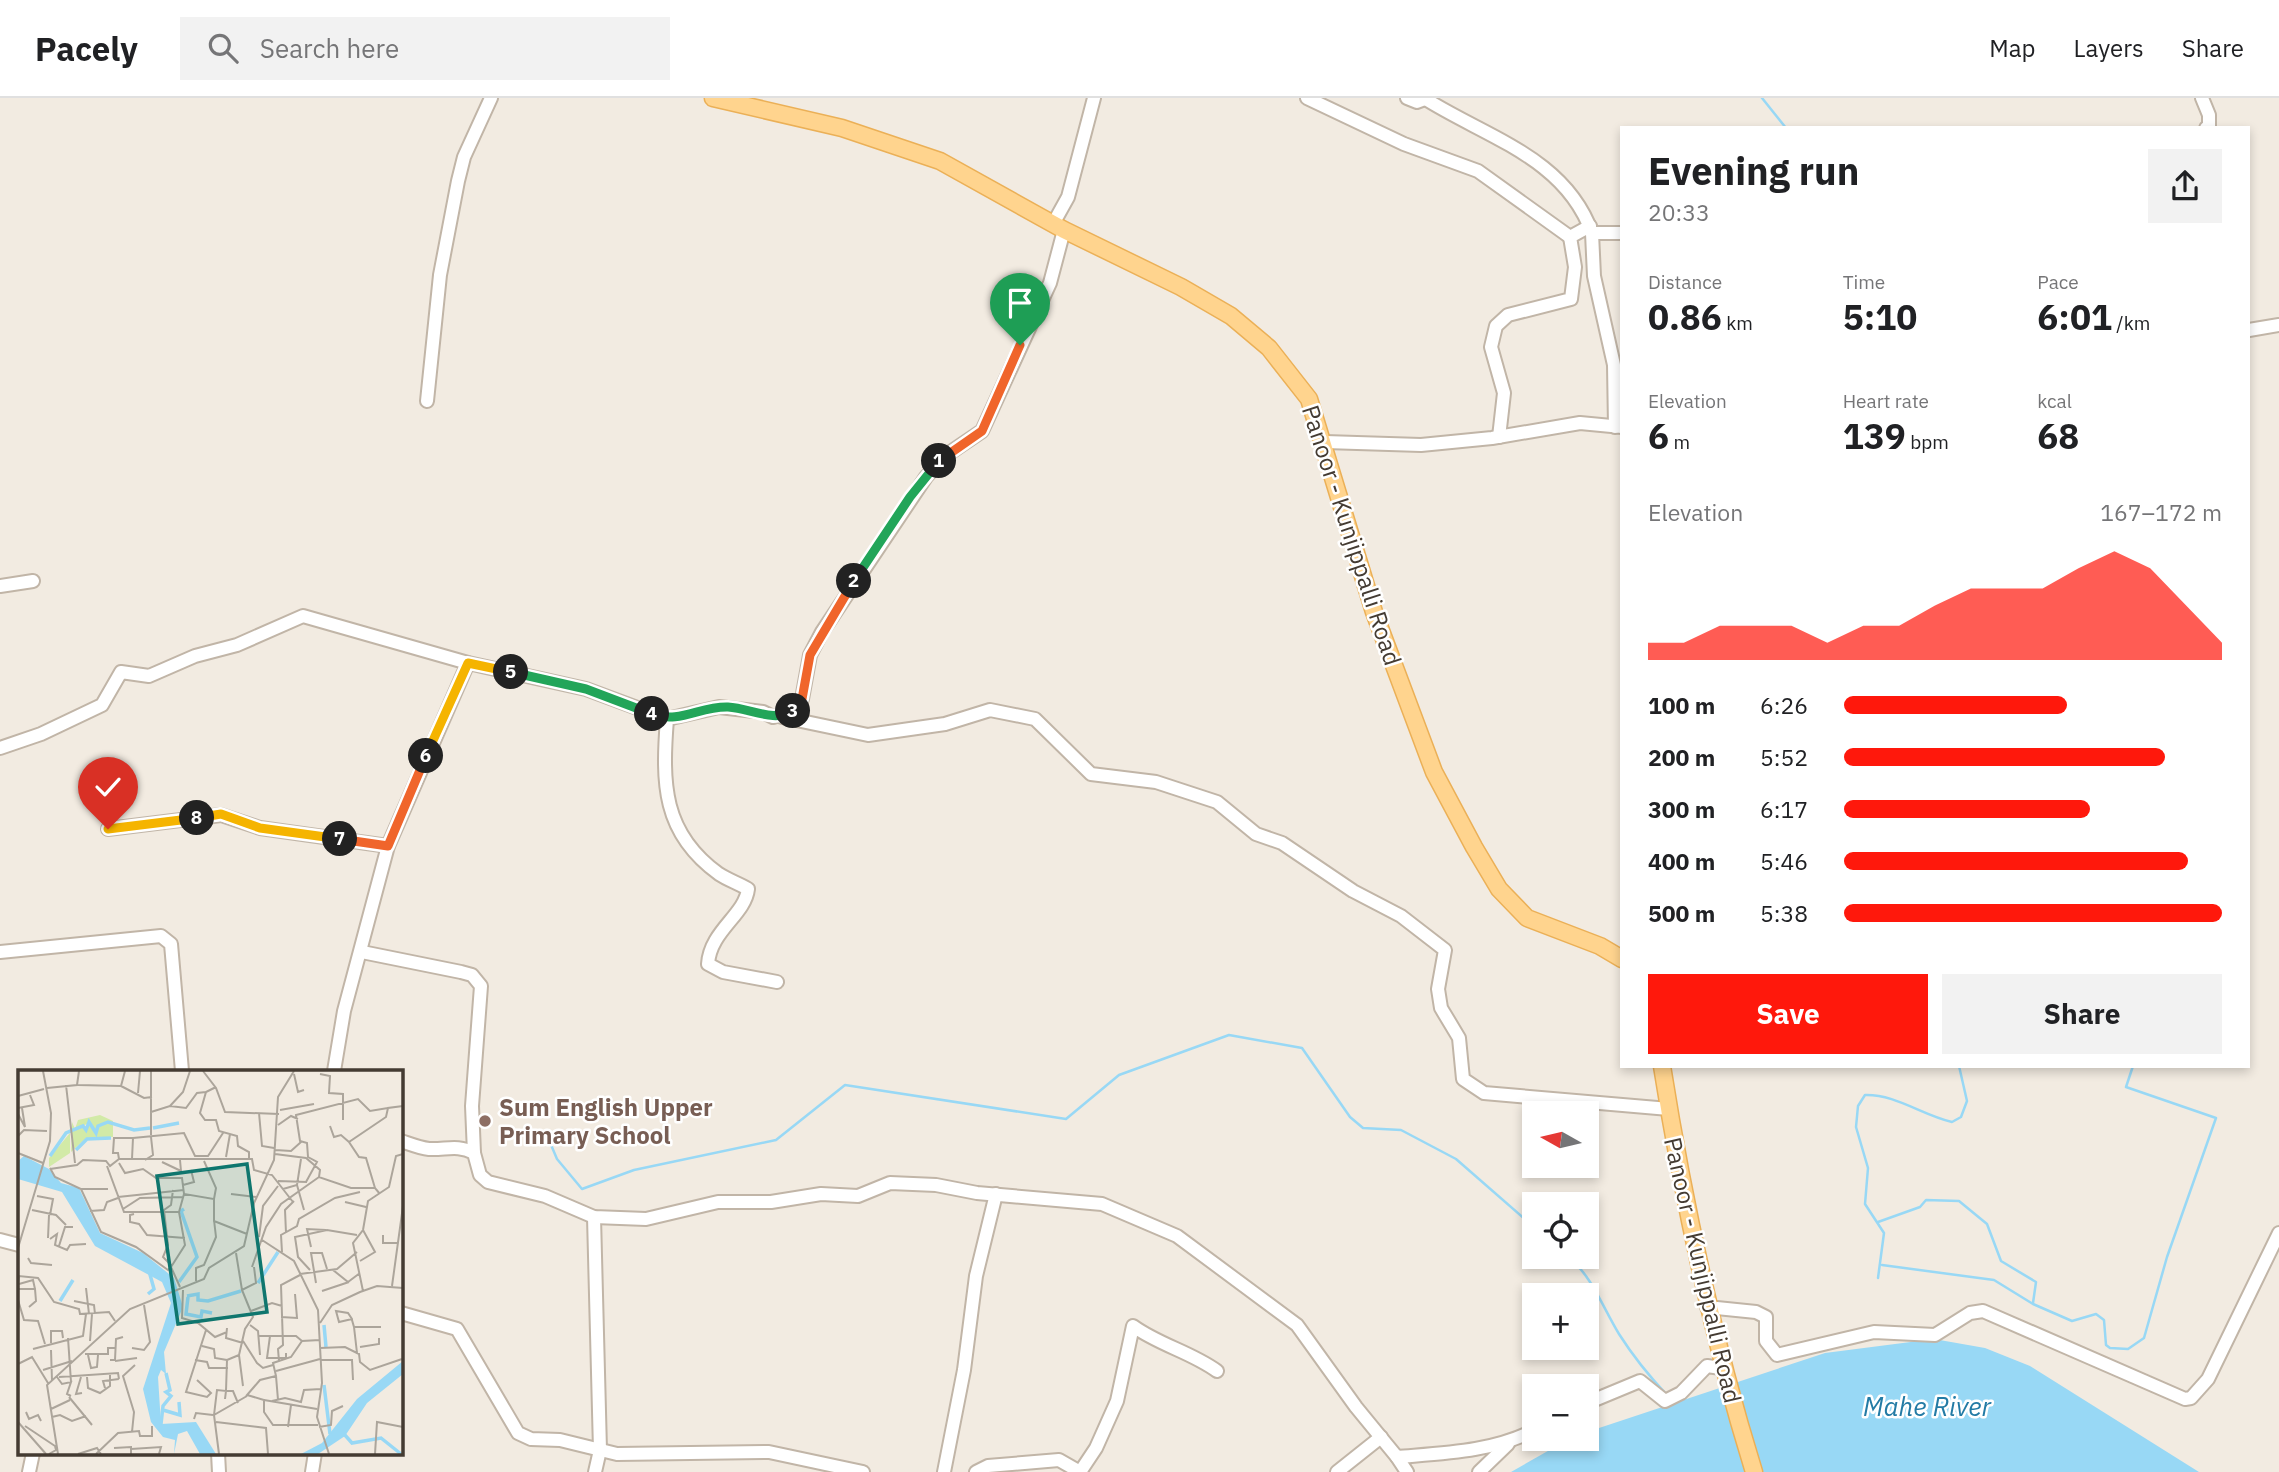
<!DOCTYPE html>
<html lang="en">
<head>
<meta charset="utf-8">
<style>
	:root { --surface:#fff; --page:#f2f2f2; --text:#202124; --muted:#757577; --line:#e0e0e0; --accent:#ff180c }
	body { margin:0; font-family:"IBM Plex Sans",sans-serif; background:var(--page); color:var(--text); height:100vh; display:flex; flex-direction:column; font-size:26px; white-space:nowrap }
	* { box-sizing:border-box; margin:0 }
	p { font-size:23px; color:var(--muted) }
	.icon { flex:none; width:38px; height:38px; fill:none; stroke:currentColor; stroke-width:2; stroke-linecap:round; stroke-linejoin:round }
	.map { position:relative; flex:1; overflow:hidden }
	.details { position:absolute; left:1620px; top:28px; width:630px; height:942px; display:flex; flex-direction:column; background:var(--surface); border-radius:0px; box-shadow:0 4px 10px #0003 }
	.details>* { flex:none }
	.needle { width:46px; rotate:278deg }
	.controls { position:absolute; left:1522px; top:1003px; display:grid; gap:14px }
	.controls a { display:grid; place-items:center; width:77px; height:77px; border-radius:0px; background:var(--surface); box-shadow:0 4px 10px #0003; font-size:35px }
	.pin { position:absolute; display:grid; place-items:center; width:60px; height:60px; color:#fff; margin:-72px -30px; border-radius:50% 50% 50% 0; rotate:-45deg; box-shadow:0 0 7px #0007 }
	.pin .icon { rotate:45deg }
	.km { position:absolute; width:35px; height:35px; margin:-18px; border-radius:50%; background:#222; color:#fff; font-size:19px; line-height:35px; text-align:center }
	.round { display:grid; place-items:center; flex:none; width:74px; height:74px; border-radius:0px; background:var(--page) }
	.overview { display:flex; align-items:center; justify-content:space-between; height:119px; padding:0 28px }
	h1 { font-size:38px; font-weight:700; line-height:52px }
	.figures { display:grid; grid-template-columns:repeat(3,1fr); gap:10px; height:119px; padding:7px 28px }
	.figures div { display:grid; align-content:center }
	.figures b { font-size:35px; font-weight:700 }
	.figures small { font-size:19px; font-weight:400 }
	.figures p { font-size:19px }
	.chart { height:196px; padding:14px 28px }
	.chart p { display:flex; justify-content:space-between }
	.chart svg { width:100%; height:126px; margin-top:7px; fill:var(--accent); opacity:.7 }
	.primary-button { display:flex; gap:14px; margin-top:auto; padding:14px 28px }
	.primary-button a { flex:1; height:80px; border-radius:0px; background:var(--accent); color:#fff; font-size:28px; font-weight:700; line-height:80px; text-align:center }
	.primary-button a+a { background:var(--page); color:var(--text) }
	ul { padding:0 28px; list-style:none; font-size:23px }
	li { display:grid; grid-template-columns:112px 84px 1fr; align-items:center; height:52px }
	li i { height:18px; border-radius:9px; background:var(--accent) }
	header { display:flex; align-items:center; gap:42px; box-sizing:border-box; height:98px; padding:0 35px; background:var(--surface); border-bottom:2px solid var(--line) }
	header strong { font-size:33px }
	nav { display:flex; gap:38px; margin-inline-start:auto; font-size:24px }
	.search { width:490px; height:63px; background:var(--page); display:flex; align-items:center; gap:18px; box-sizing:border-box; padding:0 24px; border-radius:0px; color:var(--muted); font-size:26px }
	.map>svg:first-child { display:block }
	.water { fill:#98d8f5 }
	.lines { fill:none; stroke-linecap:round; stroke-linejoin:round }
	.stream { stroke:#98d8f5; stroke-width:2.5 }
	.minor-casing { stroke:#c1b5a7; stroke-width:16 }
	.major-casing { stroke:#ebb057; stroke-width:19 }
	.minor { stroke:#fff; stroke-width:12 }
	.major { stroke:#ffd48e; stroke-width:16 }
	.split-1-casing { stroke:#fff; stroke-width:14 }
	.split-2-casing { stroke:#fff; stroke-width:14 }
	.split-3-casing { stroke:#fff; stroke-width:14 }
	.split-4-casing { stroke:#fff; stroke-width:14 }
	.split-5-casing { stroke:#fff; stroke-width:14 }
	.split-6-casing { stroke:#fff; stroke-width:14 }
	.split-7-casing { stroke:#fff; stroke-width:14 }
	.split-8-casing { stroke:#fff; stroke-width:14 }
	.split-9-casing { stroke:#fff; stroke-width:14 }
	.split-1 { stroke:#f0652b; stroke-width:9 }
	.split-2 { stroke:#22a559; stroke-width:9 }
	.split-3 { stroke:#f0652b; stroke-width:9 }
	.split-4 { stroke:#22a559; stroke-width:9 }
	.split-5 { stroke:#22a559; stroke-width:9 }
	.split-6 { stroke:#f5b400; stroke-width:9 }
	.split-7 { stroke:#f0652b; stroke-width:9 }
	.split-8 { stroke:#f5b400; stroke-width:9 }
	.split-9 { stroke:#f5b400; stroke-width:9 }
	.education-dot { fill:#8d6e63; stroke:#fff; stroke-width:2.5 }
	.labels { text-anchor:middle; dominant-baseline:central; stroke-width:5; stroke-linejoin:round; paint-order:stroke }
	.street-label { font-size:24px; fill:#443b32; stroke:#fff }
	.education-label { font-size:24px; font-weight:bold; fill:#785e54; stroke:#fff; text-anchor:start }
	.water-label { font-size:26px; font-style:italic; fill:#237ba5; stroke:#fff }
	.inset-river { fill:none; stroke:#98d8f5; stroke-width:3.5 }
	.inset-road { fill:none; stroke:#aca59b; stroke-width:2 }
	.view { fill:#0f766e; fill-opacity:0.15; stroke:#0f766e; stroke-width:3.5 }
	.inset-edge { fill:none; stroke:#443b32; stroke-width:3.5 }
</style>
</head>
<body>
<header>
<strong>Pacely</strong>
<div class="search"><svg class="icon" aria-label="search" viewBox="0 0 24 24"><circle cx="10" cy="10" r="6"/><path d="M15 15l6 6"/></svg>Search here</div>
<nav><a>Map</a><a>Layers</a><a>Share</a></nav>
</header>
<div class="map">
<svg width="2279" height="1374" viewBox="0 0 2279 1374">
	<rect width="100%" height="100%" fill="#f2ebe1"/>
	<path class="water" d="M1934,1241l51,9 45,18 169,106h-688l58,-33 18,-1v-6l238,-79z"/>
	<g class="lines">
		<g class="stream">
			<path d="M1762,0l24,30"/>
			<path d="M546,1035l11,26 25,30 52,-19 142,-30 69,-55 221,34 53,-44 110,-40 73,13 48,69 13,11 38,2 55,29 79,69"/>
			<path d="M1878,1124l42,-15 6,-7 33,1 28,23 14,37 35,21 -3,21"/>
			<path d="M1568,1158c25,22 34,50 51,78 14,22 30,42 48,61"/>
			<path d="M1882,1167l112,15 39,24 39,17 24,-7 8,6 2,25 4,3 18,1 16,-11 23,-81 49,-139 -90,-31 7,-21"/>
			<path d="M1878,1180l6,-45 -19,-29 3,-36 -12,-41 2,-21 7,-11c30,-1 57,20 87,27l9,-5 6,-16 -8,-35"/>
		</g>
		<g class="minor-casing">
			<g id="minor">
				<path d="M1307,0l97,46 74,27 92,66"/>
				<path d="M1407,0l10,4 8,-3"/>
				<path d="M1424,0c61,39 141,59 168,135h30"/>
				<path d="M2202,0l7,17v11l-3,2"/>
				<path d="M1053,126l15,-27 26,-99"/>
				<path d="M1592,135l2,43 20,89 1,62"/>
				<path d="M2249,232l30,-5"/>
				<path d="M427,303l13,-126 18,-94 6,-24 27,-59"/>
				<path d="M1499,339l5,-44 -13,-46 5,-21 12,-11 63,-16 4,-32 -5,-30 20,-11"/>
				<path d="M1325,344l96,3 71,-7 88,-15 42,4"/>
				<path d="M0,488l33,-5"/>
				<path d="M782,619l86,18 77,-11 45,-14 45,9 56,55 65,8 61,20 39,32 26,9 71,48 48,25 44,34 -7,39 3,19 18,30 4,41 21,14 185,16"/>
				<path d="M667,621c-5,64 -5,114 52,155 9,6 19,9 29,15 -3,26 -38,42 -40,75l15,8 54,10"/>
				<path d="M0,650l41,-14 61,-29 19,-33 28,4 46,-20 42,-11 66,-29 165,47"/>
				<path d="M108,731l113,-14 39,13 128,18"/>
				<path d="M0,854l161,-16 10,8 11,127"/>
				<path d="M362,854l99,20 11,3 9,11 -9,120 2,47"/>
				<path d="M334,973l10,-60 44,-165 80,-183 118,26 81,30 52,-12 44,5 10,5 19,-5 10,-13 8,-44 12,-23 104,-155 19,-21 37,-25 68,-148 14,-53"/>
				<path d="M401,1043c9,3 19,7 28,8 17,1 28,-5 45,4l6,22 8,7 57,14 49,21 52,2 72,-17h53l50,-8 37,2 32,-13 46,2 41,8 125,11 75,32 120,89 59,82 41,50c48,-4 94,-5 138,-27"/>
				<path d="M594,1119l6,233 -5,22"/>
				<path d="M0,1142l19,5"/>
				<path d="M1707,1209l49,5 10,5v24l11,14 97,-23 61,3 35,-22 13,-2 202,88 6,-1 17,-19 71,-146"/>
				<path d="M401,1215l56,16 61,104 13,6 29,1 57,14 152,-2 94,20"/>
				<path d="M1587,1305l53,-22 25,20 16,-8 26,-27 14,2"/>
				<path d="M218,1355l1,19"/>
				<path d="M1397,1359l10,15"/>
				<path d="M29,1374l4,-19"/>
				<path d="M312,1374l3,-19"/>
				<path d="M944,1374l20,-102 12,-94 20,-82"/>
				<path d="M976,1374l12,-6 71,-6 21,12"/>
				<path d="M1080,1374l16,-24 21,-47 16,-75c26,19 58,26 84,45"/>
				<path d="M1337,1374l44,-35"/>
				<path d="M1479,1374l29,-28"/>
			</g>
		</g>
		<g class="major-casing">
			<g id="major">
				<path d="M713,0l129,30 98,33 124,69 117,57 50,29 38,32 40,51 65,213 60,160 40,75 25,42 28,29 73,28 22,13"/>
				<path d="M1662,968c22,139 50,271 92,406"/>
			</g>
		</g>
		<use href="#minor" class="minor"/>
		<use href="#major" class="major"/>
	</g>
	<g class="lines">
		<g class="split-1-casing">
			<path id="split-1" d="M939,363l43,-30 38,-86"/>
		</g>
		<g class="split-2-casing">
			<path id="split-2" d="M854,483l56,-84 29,-36"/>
		</g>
		<g class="split-3-casing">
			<path id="split-3" d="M793,613l9,-12 8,-44 44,-74"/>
		</g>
		<g class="split-4-casing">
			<path id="split-4" d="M652,616c28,10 48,-8 76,-7 22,1 46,16 65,4"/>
		</g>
		<g class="split-5-casing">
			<path id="split-5" d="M511,574l75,17 66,25"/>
		</g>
		<g class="split-6-casing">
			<path id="split-6" d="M426,658l42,-93 43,9"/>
		</g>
		<g class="split-7-casing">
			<path id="split-7" d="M340,741l48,7 38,-90"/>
		</g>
		<g class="split-8-casing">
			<path id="split-8" d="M197,720l24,-4 39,14 80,11"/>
		</g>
		<g class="split-9-casing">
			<path id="split-9" d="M108,731l89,-11"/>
		</g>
		<use href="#split-1" class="split-1"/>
		<use href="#split-2" class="split-2"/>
		<use href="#split-3" class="split-3"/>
		<use href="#split-4" class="split-4"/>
		<use href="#split-5" class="split-5"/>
		<use href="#split-6" class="split-6"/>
		<use href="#split-7" class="split-7"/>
		<use href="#split-8" class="split-8"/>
		<use href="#split-9" class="split-9"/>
	</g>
	<circle class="education-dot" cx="485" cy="1023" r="7"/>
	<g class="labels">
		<g class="street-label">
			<text transform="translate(1352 437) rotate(72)">Panoor - Kunjippalli Road</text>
			<text transform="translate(1703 1172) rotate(77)">Panoor - Kunjippalli Road</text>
		</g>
		<g class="education-label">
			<text x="499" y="1009">Sum English Upper<tspan x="499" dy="28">Primary School</tspan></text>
		</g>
		<g class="water-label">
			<text x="1927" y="1308">Mahe River</text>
		</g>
	</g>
	<g transform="translate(18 972)">
		<rect width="385" height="385" fill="#f2ebe1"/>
		<path d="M82,45l13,6v16l-27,1 -15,14 1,-20 10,-5 4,3 5,-8 -19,9v-9l3,7 3,-9zM52,63v20l-21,14v-9z" fill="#d2eaa7"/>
		<path d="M6,86l25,13 12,14 18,5 21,45 43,20 31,25 9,29 -19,45 2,22 -5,-4 -3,7 3,47 35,-2 20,32h-16l-13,-23 -9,3 -4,20 1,-14 -12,-3 -12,-15 -8,-33 28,-86 -9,-21 -67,-36 -33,-54 -44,-13v-18zM385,291v13l-36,29 -22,33 -27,18h-17l21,-11 35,-44z" fill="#98d8f5"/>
		<path class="inset-river" d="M135,58l26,-5M58,80l11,-11 24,-1M32,86l16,-23 17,-7 3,4 3,-8 7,11 2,-7 10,-4 26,8 16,-2M161,212l18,-25 -16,-46 3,-2M240,213l20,-31M130,224l6,-5 -5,-18M169,226l11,-2v6l10,1 33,-10M170,227l-2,17 15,3 1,-6 10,2M42,231l13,-21M306,255l2,22M306,315l6,49M145,340l17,5 -1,-13M143,354l2,-18 8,-10 -5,-4 4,-2 -4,-17M326,364l8,9 29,-5 20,16"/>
		<path class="inset-road" d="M133,1v64M185,1l13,17 9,24 54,2M276,4l4,18 6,-2M302,4l10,2 -1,17 14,1v26M48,15l9,78M60,15l43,1 4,-15M103,16l23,12 8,-1M198,17l-10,5 -6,21 5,7h11l3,11 18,5 1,10 11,6v6M29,18l30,-3 2,-14M120,23l2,-22M0,26l26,-7M152,36l13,-14 7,-21M0,38l16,-3 -4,-10M262,40l34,-6M133,42l19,-6 16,2 11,-15 9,-1M241,43l3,33 12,2M0,44l7,13 -3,-19M260,55l13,-9 7,3M312,56l4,11 7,-2 8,7M0,66l6,-6 23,1M115,68l51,-5 11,23h13l15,-23M257,80l16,1 10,-9M0,83l25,10M257,84l31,4 14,12 -1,7M208,87l4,-23M101,89l-1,-6h-5l1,-15h19l-1,21M127,90l8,-5 -2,-18M186,91l12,27 -2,11M144,92l19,9 -1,-11M101,93l6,10 18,-4 13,9h26l2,16 30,5v22l33,13M89,96l17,46h55M32,98l5,9 26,12 20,43 35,15 32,23 3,-3M32,99l27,-4 6,-5 23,1 4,5 9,-7h133l2,11 18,5 21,27M260,111l29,1M288,112l11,-20 -9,-5 -1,-14 -7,-2 -4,-26 62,-16 12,12 18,-3M165,115l11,-3 -3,-12M279,115l7,25M357,118l-9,-30 -7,-1 -10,-15 37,-25 2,-9 15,-2M63,119h27M265,119l14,-4 4,-26M213,124l25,3M19,126l16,3 -3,16M100,127l66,-7M327,132l21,5M105,139l17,-11 43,-1M14,140l24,5 10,10M72,141l14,-1 3,-8 11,-4M116,144l-4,1v7l9,2 8,11 38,3M268,163l-1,-23 9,-9M365,165v8h15M241,167l4,-31 15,-20M30,168l1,-23M32,169l7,-5 -2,11 12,5 3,-5 16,-1M244,170l32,21 24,49 4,73 -5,34 12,37M41,176l6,-19h8M293,177l-4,-18 19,1M0,178l32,-107 1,-28 -8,-42M264,182l-1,-17 16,-9 2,-7 36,-21 25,-6M218,183l6,37 14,-7 -2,-16M10,188l3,5 21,2M342,191l15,-9 -12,-22M154,196l-9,-9 5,-12 -4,-35 7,-5 2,-15M234,197l14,-40 15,-23 38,-27 32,11h24l5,6M292,200l-12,-13 -3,-20 32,-7 30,5M315,200l15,12 12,-9M282,204l37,-5 20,-17M178,211v-13l8,-3 12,-28 -2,-17M0,213l1,-7 19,2 16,24 25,7 1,5 29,-2 6,9M298,213l-5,-30h11l5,16M1,214l14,-4 2,9M374,216l11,-80M162,217l-9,-20 14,-22 -6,-33 5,-18M68,218l3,26M0,219h17l1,12 -7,6M165,220l-1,28 16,5 17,14 12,-5M304,221l27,-9M345,221l-10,-48 10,-13 5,-29 21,-14 7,-31 7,-2M0,230l6,20 14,1 7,23M56,231l20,4 1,9M233,241l21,-8 10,3M263,247l16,1 -2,-24M334,249l-13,3 -3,-11 12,2 4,6v1l2,7h27M302,253l12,-18 28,-13 17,-6 26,2M232,255l8,6 2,24M336,257l3,26M209,258l-1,10 17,5M241,266h37l6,5M252,266l-3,22h19v-5M50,268l3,44M72,271l2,-27M225,271l14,22 6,5 10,-3M33,273v-12h11l1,7M184,276l12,3 1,9 12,2M342,277l19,-3v-6M114,278l12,2 6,-8 -6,-37M302,278l25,-1 14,7 1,8 10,8 32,-11M15,279l50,-13 3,-22M33,280l1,31M67,284h23v-6h7M70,285l3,13 6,-1 1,-12M221,285l6,-26 8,-12 -11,-27M92,290h5l1,-21 7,-2M177,290l12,2 2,6h19M302,290h32l1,20M97,291l22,-3M261,291l-1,-12 5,-4 -2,-60 19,-10M0,294l14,-7 16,26M25,300l29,-9M258,301l44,-12M258,306l2,24M39,307l5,7 9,-2 -4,12 4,2M41,307l59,-4 1,6M63,307l-5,17 6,-1M69,307l1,11 12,5 10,-7v-11M179,310l14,13 -4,4 -21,-5 20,-62M87,318l-2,-7 16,-2M51,327l23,28M207,329l1,-8h7l5,12M246,330l53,9M254,331l13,-3 16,4 3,-12 17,-1M33,339l19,-9M8,342l3,7 9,-4 3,6M196,345l3,-25 9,1 1,-31 12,-5 4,31M34,347l8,-2 12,6 14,-5M176,349l2,-6 17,2M0,352l28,32M198,352l50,6 2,26M300,355h-45l-9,-13v-12l-17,-5 13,-15 16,-4 -3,-13 18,-6 11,-16 18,-1M7,356l30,20 1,4 -7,4M270,357l3,-22M301,357l12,-2 1,-14 11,-5M114,362l2,-20 -11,-36 12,-11M96,378l17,-1v7M113,379l30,-2 -2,7M40,384l-11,-69 83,-76 74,-30 5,-11 35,-22 10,-43 20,-43 4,-63 16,-26M60,384l19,-6 4,6M78,384l22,-21 21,-2 1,5h12v-10M201,384l-5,-39 33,-19M357,384l2,-32 26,5"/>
		<path class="view" d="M229,94l20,148 -89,12 -21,-148z"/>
		<rect width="385" height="385" class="inset-edge"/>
	</g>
</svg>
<div class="controls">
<a><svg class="needle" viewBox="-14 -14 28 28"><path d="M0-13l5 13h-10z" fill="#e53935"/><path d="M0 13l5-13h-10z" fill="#757577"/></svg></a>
<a><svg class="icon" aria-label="locate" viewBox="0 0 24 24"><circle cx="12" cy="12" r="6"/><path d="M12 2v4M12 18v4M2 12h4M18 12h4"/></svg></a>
<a>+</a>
<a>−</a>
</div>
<div class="pin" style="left:1020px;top:247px;background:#1e9e55"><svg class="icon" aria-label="arrive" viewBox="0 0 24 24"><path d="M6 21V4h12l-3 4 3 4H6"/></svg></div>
<div class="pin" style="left:108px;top:731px;background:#d93025"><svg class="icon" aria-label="check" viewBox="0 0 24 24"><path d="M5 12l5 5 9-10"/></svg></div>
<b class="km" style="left:939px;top:363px">1</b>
<b class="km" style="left:854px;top:483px">2</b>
<b class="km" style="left:793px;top:613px">3</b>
<b class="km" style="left:652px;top:616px">4</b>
<b class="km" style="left:511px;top:574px">5</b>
<b class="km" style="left:426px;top:658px">6</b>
<b class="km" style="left:340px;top:741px">7</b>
<b class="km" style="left:197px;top:720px">8</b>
<section class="details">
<div class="overview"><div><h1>Evening run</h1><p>20:33</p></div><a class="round"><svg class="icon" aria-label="share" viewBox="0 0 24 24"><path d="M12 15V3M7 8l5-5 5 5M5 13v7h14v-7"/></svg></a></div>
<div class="figures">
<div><p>Distance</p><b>0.86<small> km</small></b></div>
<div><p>Time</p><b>5:10</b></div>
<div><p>Pace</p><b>6:01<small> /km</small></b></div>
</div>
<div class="figures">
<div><p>Elevation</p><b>6<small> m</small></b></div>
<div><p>Heart rate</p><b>139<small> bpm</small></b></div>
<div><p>kcal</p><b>68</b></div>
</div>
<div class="chart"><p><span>Elevation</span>167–172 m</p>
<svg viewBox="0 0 160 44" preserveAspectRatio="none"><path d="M0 44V38L10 38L20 32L30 32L40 32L50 38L60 32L70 32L80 25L90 19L100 19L110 19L120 12L130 6L140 12L150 25L160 38V44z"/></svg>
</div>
<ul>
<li><b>100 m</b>6:26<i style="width:59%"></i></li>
<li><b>200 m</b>5:52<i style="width:85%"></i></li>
<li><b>300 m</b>6:17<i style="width:65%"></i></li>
<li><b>400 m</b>5:46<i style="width:91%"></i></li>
<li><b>500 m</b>5:38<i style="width:100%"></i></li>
</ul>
<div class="primary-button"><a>Save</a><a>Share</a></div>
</section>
</div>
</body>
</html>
